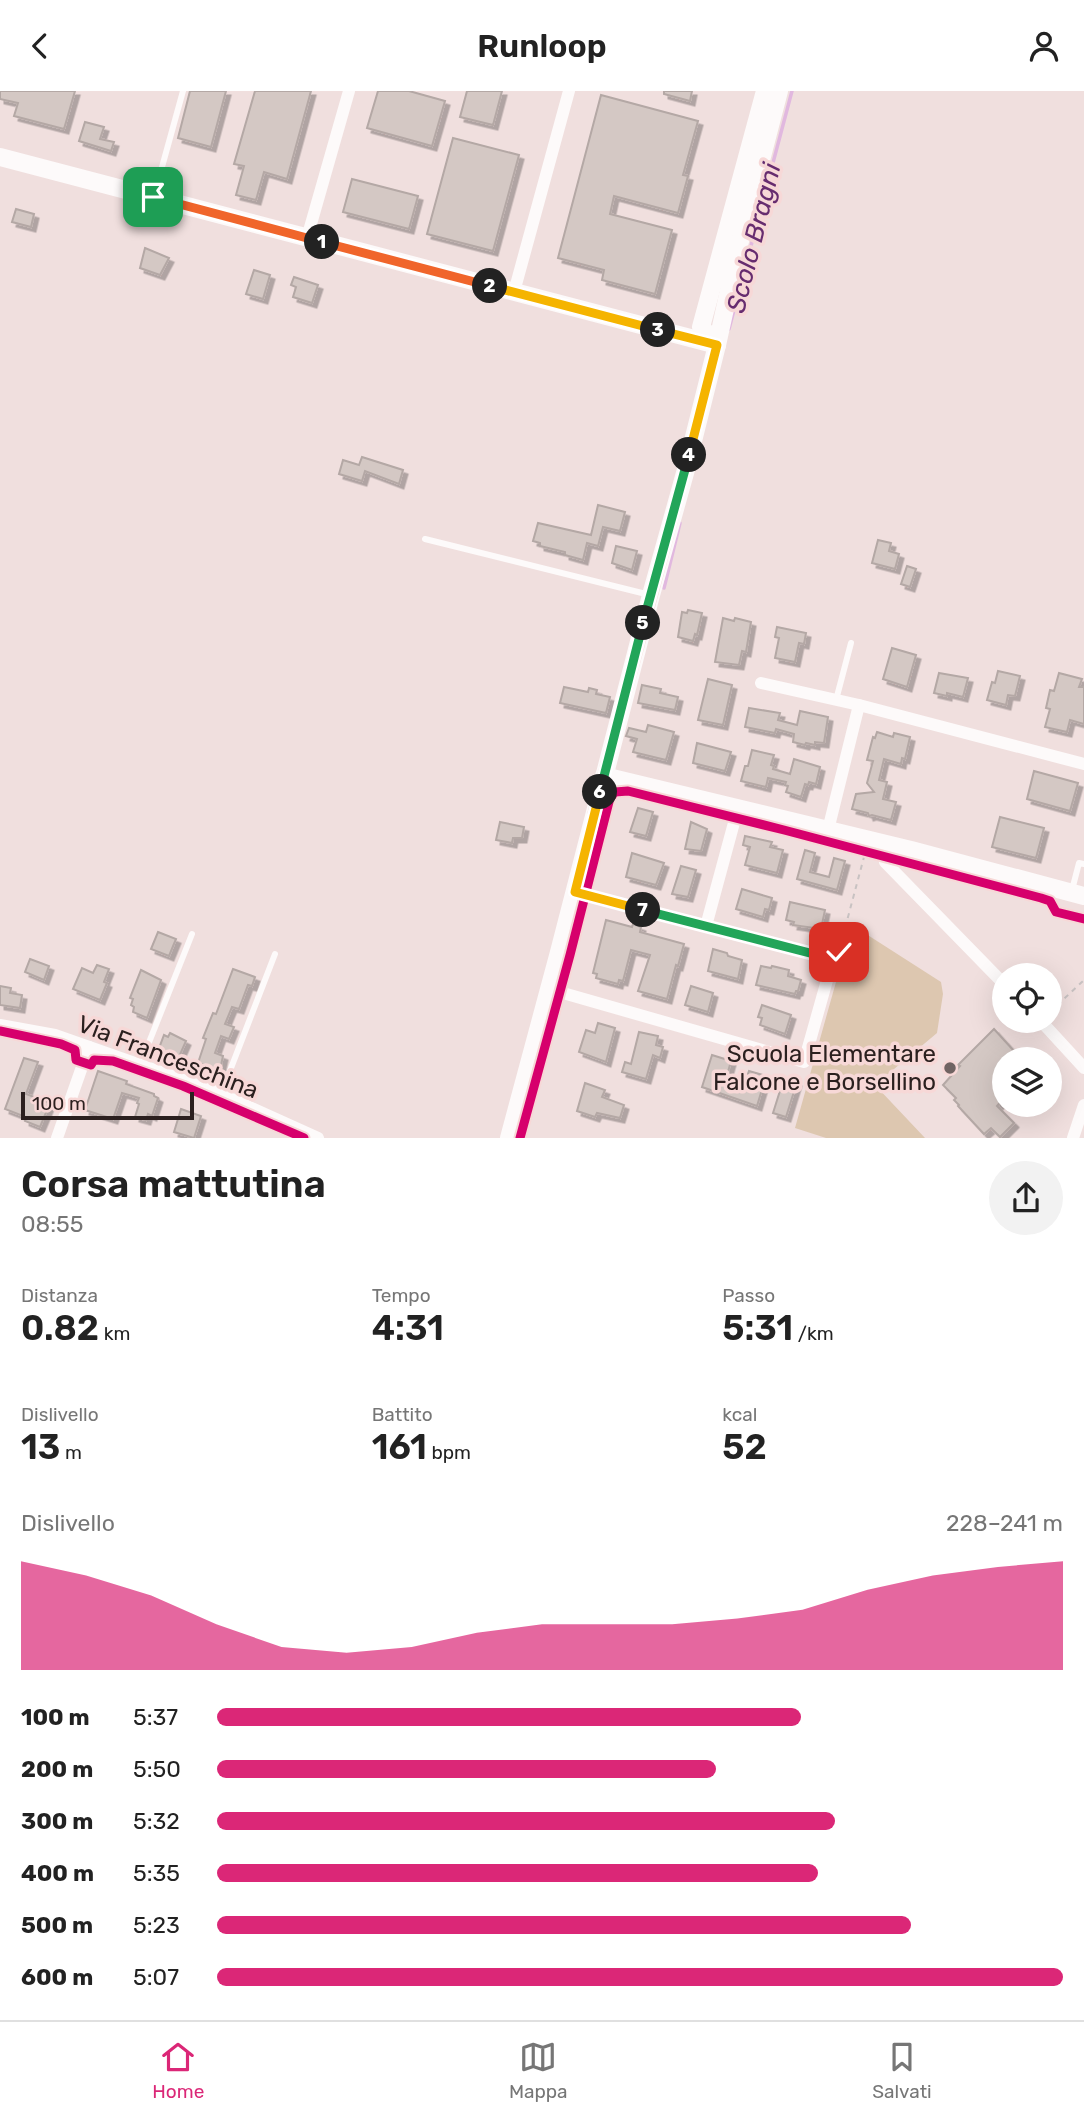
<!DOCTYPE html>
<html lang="it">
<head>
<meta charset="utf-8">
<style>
	:root { --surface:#fff; --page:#f2f2f2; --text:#222; --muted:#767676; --line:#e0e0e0; --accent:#db2777 }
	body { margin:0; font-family:Rubik,sans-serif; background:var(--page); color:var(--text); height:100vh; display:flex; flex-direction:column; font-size:26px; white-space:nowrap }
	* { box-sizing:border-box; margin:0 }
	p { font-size:23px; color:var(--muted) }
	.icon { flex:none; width:38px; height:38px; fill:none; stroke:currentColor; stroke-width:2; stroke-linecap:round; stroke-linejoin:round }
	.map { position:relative; height:1047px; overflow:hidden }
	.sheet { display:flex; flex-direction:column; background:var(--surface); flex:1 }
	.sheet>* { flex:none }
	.controls { position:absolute; left:992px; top:872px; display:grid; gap:14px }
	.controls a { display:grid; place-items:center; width:70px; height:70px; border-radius:50%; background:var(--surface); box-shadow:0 7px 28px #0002; font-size:35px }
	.scale { position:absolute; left:21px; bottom:18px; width:173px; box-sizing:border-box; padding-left:7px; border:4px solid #2b201f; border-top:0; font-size:19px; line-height:24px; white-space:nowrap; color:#2b201f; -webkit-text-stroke:5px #f7d8d7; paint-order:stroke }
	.pin { position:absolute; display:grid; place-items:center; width:60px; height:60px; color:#fff; margin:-30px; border-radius:14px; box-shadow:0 4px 10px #0006 }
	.km { position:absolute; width:35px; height:35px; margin:-18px; border-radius:50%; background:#222; color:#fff; font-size:19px; line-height:35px; text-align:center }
	.round { display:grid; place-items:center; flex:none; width:74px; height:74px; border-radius:37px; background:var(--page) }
	.head { display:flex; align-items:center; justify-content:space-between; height:119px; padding:0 21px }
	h1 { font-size:38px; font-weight:600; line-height:52px }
	.stats { display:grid; grid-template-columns:repeat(3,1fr); gap:10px; height:119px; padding:7px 21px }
	.stats div { display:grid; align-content:center }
	.stats b { font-size:35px; font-weight:600 }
	.stats small { font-size:19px; font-weight:400 }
	.stats p { font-size:19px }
	.chart { height:196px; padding:14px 21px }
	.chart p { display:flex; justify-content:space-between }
	.chart svg { width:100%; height:126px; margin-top:7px; fill:var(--accent); opacity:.7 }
	ul { padding:0 21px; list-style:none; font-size:23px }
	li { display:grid; grid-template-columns:112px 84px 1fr; align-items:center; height:52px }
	li i { height:18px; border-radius:9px; background:var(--accent) }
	header { display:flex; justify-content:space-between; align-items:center; height:91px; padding:0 21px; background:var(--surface); font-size:32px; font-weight:600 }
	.tab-bar { display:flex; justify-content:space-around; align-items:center; height:98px; border-top:2px solid var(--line); background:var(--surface); font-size:19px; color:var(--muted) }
	.tab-bar a { display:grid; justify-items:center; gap:4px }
	.tab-bar .on { color:var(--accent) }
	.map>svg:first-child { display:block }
	.green { fill:#ddc7b0 }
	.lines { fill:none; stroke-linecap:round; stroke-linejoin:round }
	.stream { stroke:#e1b8df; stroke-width:3.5 }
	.building { fill:#d4c8c4; stroke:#b4a8a5; stroke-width:2; filter:url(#shadow) }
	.path { stroke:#c8c2c2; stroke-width:2; stroke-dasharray:5 5; stroke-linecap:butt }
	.lane { stroke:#fdfafa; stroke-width:6 }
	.street { stroke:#fdfafa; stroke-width:12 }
	.secondary { stroke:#fdfafa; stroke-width:18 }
	.cycleway-casing { stroke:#f7d8d7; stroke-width:13 }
	.cycleway { stroke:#d6006c; stroke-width:9 }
	.split-1-casing { stroke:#fff; stroke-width:14 }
	.split-2-casing { stroke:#fff; stroke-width:14 }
	.split-3-casing { stroke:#fff; stroke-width:14 }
	.split-4-casing { stroke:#fff; stroke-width:14 }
	.split-5-casing { stroke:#fff; stroke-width:14 }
	.split-6-casing { stroke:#fff; stroke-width:14 }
	.split-7-casing { stroke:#fff; stroke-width:14 }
	.split-8-casing { stroke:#fff; stroke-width:14 }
	.split-1 { stroke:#f0652b; stroke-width:9 }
	.split-2 { stroke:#f0652b; stroke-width:9 }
	.split-3 { stroke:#f5b400; stroke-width:9 }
	.split-4 { stroke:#f5b400; stroke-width:9 }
	.split-5 { stroke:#22a559; stroke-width:9 }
	.split-6 { stroke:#22a559; stroke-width:9 }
	.split-7 { stroke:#f5b400; stroke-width:9 }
	.split-8 { stroke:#22a559; stroke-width:9 }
	.poi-dot { fill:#706362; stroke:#f7d8d7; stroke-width:2.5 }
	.labels { text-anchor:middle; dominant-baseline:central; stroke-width:7; stroke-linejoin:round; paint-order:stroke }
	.poi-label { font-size:24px; fill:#2b201f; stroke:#f7d8d7; text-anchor:end }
	.street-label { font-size:24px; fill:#2b201f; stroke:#f7d8d7 }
	.water-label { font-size:26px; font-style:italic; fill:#672c6f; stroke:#f7d8d7 }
</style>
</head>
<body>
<header><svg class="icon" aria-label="back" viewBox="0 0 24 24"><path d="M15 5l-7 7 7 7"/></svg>Runloop<svg class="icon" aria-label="person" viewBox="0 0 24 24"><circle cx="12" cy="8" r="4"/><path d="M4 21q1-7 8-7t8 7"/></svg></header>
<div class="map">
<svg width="1084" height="1047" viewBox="0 0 1084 1047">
	<defs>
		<filter id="shadow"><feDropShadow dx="4.5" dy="4.5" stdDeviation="0" flood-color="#0004"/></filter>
	</defs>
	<rect width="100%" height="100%" fill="#f0dfde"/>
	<path class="green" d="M852,834l89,57 2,12 -6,39 -62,52 50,53h-99l-31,-10z"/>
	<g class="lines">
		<g class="stream">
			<path d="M729,238l63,-238"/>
			<path d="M664,497l16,-65"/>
		</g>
	</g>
	<g class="building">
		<path d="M0,0h75l-11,38 -50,-13 4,-13 -18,-4z"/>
		<path d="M190,0h36l-15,56 -33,-9z"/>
		<path d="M255,0h56l-24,88 -23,-7 -8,28 -20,-5 8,-29 -10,-2z"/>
		<path d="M378,0h31l36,10 -13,45 -65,-18z"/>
		<path d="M467,0h35l-9,34 -33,-8z"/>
		<path d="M664,0h28l-2,10 -26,-7z"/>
		<path d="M601,4l97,26 -15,54 5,1 -10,37 -64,-17 -4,18 62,16 -17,64 -53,-14 2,-10 -46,-12z"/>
		<path d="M85,31l19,5 -4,12 14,3 -3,9 -32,-10z"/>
		<path d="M453,47l66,17 -26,96 -66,-17z"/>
		<path d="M352,88l66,17 -9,33 -66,-17z"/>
		<path d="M16,118l18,5 -3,13 -19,-5z"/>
		<path d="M145,157l24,10 -9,17 -20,-7z"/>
		<path d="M254,179l16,5 -7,24 -17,-5z"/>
		<path d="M294,186l24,8 -6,18 -19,-6 3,-10 -5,-2z"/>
		<path d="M362,366l41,13 -4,14 -34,-13 -3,10 -23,-7 4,-14 16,5z"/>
		<path d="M598,414l27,7 -5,19 -17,-4 -5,19 -11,-3 -4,17 -18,-5v-3l-25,-6v-3l-7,-2 5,-18 53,12z"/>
		<path d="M878,449l13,3 -2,8 10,3 -4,15 -23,-6z"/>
		<path d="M616,455l21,5 -5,19 -20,-7z"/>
		<path d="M907,475l9,3 -6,18 -9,-3z"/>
		<path d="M688,519l14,3 -5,22 -2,-1 -2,7 -15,-4 4,-25 5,1z"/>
		<path d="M723,527l11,3 1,-3 16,4 -5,30 -4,-1 -3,14 -24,-3z"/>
		<path d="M777,536l29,6 -2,11 -5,-1 -4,19 -20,-4 4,-20 -4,-1z"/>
		<path d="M892,557l24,7 -9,32 -24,-8z"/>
		<path d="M998,580l22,5 -5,20 -7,-1 -2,10 -19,-5 5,-18 3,1z"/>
		<path d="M939,582l29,5 -5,19 -16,-4v3l-13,-3z"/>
		<path d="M1059,582l23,6 -3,8h5v37l-14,-4 -3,12 -22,-5 5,-18 -4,-1 4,-18 4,1z"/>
		<path d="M708,588l24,6 -9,40 -25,-5z"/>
		<path d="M642,594l19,4 -1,4 18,4 -3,13 -37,-7z"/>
		<path d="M564,596l24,5 1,-4 8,2 -1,4 14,3 -4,16 -46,-10z"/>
		<path d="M749,617l31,5 -2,7 19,5 3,-14 28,6 -4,26 -9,-1v3l-9,-2 -1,2 -12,-3 1,-8 -18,-5 -1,4 -30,-6z"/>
		<path d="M648,634l26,7 -8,28 -33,-8 4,-13 -11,-3 3,-8 17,4z"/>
		<path d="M877,641l16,5 1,-4 16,4 -5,22 -3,-1 -1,6 -17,-5 -5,21 8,2 -4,17 13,3 -5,18 -19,-5 -3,1 -1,-3 -16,-4 4,-15 18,-2 -7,-9 6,-22 -6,-1 6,-23 2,1z"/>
		<path d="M697,652l34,9 -6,19 -32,-8z"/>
		<path d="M752,659l22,5 -3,10 3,1 -1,3 17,5 4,-15 26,8 -4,17 -7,-2 -1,3 -3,-1 -4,13 -15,-5 2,-6 -3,-1 1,-3 -18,-4 -2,9 -25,-6 4,-15h3z"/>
		<path d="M1034,680l44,12 -8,28 -43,-12z"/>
		<path d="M638,717l15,4 -7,24 -16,-4z"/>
		<path d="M1000,726l44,11 -8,30 -44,-11z"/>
		<path d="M500,731l24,5 -2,11h-9l-1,5 -16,-3z"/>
		<path d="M691,731l16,7 -6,22 -16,-2z"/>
		<path d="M745,745l27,6 -2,5 13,3 -6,23 -32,-8 5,-18 -7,-2z"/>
		<path d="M805,759l10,3 -5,19 19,5 5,-19 11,3 -8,29 -40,-11z"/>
		<path d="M632,762l32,10 -8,22 -30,-8z"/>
		<path d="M681,775l15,4 -8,27 -16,-3z"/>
		<path d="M742,798l30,9 -3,12 -4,-1 -2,8 -27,-8z"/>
		<path d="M790,811l35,8 -4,19 -28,-4 1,-3 -8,-2z"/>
		<path d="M606,829l26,7 1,-3 8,3 -1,5 44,12 -6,22 -2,-1 -9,34 -29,-8 12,-36 -19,-5 -8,31 -4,-1 -1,4 -22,-6 1,-4 -4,-1z"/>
		<path d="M158,841l18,7 -7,17 -18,-7z"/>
		<path d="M713,858l14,4 1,3 14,4 -4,19 -30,-8z"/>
		<path d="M30,868l19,7 -5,14 -19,-8z"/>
		<path d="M97,874l12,4 -5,13 3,1 -7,17 -27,-11 9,-21 11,5z"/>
		<path d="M761,875l10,2 1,-2 17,4 -1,6 13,4 -3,11h-2l-1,3 -39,-9z"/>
		<path d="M233,878l22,8 -3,9 -4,-1 -9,24 -7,-2 -7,17 9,3 -5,12 -8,-3 -6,17 8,3 -3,14 -22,-7 8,-24 -3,-1 10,-25 3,1z"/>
		<path d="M141,879l20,10 -14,38 -14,-6 1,-5 -3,-2 2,-6 -3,-1z"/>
		<path d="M0,895l11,2 -1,5 12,2 -2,13 -20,-3z"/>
		<path d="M691,895l22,7 -5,19 -23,-7z"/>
		<path d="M762,914l29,10 -6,19 -25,-9 2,-7 -4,-1z"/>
		<path d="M598,932l17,5 -9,34 -27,-10 7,-22 9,3z"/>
		<path d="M994,938l20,22 -17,16 7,8v23l-7,8 17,17 -14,14 -9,-9 -7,6 -26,-28 1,-1 -5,-5 2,-2 -13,-13 17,-19 -2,-1z"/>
		<path d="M639,941l19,4 -2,9 7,2 -3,11 -7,-3 -7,24 -24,-7 3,-10 6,2z"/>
		<path d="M170,942l16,8 -8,18 -20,-8 6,-16 4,2z"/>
		<path d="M712,964l19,6 -5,18 18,6 5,-14 17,5 -9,30 -55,-19z"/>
		<path d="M24,967l14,4 -12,32 24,9 -10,24 -15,-6 1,-4 -21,-8z"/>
		<path d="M98,980l29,10 -1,3 28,10v2l4,2 -6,18 -4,-2 -2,6 -11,-3 4,-13 -2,-1 2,-5 -17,-5 -9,26 -28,-9z"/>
		<path d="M784,987l13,4 -11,35 -13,-4z"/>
		<path d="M585,992l20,7 -3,7 22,8 -4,13 -23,-5 -2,4 -18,-6z"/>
		<path d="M181,1018l20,7 -7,22 -20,-6z"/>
	</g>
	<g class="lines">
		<g class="path">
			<path d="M840,856l24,-90 -5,-4"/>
			<path d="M1050,921l34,-32"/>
		</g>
		<g class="lane">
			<path d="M154,105l29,-105"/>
			<path d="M425,448l225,56"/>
			<path d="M836,609l15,-57"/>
			<path d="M1072,799l7,-27 5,1"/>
			<path d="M140,974l52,-131"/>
			<path d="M221,1003l54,-140"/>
		</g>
		<g class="street">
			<path d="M307,147l42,-147"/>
			<path d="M514,201l55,-201"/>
			<path d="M761,592l98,22 225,59"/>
			<path d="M827,739l2,-4 30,-121"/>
			<path d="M887,754l-3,12 1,5 119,122"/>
			<path d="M706,835l32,-118"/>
			<path d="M549,898l255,73 29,-103 -259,-67"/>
			<path d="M1040,929l44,48"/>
			<path d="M0,934l55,10 159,56 104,47"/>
			<path d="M57,1047l32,-91"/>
			<path d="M1073,1047l11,-33"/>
		</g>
		<g class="secondary">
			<path d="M0,66l717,188"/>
			<path d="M717,254l-16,-18 64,-236"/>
			<path d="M604,685l307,74 173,46"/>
			<path d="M509,1047l50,-186 92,-357 34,-122 32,-128 22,-100 40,-154"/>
		</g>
		<g class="cycleway-casing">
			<g id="cycleway">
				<path d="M594,722c40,-156 84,-312 123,-468"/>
				<path d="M0,940l61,13 14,6 1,10 15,5 3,-5 19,1 70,25 121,52"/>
				<path d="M520,1047l50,-183 40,-157 5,-6 13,-1 156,39 257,68 9,3 6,11 28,7"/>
			</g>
		</g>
		<use href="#cycleway" class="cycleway"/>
	</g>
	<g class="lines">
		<g class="split-1-casing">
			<path id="split-1" d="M153,106l169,45"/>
		</g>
		<g class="split-2-casing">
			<path id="split-2" d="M322,151l168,44"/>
		</g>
		<g class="split-3-casing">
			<path id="split-3" d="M490,195l168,44"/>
		</g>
		<g class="split-4-casing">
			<path id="split-4" d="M658,239l59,15 -28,110"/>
		</g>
		<g class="split-5-casing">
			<path id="split-5" d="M643,532l46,-168"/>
		</g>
		<g class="split-6-casing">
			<path id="split-6" d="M600,701l43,-169"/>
		</g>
		<g class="split-7-casing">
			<path id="split-7" d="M600,701l-25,100 68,18"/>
		</g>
		<g class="split-8-casing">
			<path id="split-8" d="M643,819l190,49 6,-7"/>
		</g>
		<use href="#split-1" class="split-1"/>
		<use href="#split-2" class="split-2"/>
		<use href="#split-3" class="split-3"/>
		<use href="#split-4" class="split-4"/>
		<use href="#split-5" class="split-5"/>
		<use href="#split-6" class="split-6"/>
		<use href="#split-7" class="split-7"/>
		<use href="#split-8" class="split-8"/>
	</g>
	<circle class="poi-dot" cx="950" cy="977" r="7"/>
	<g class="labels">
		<g class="poi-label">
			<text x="936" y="963">Scuola Elementare<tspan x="936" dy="28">Falcone e Borsellino</tspan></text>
		</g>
		<g class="street-label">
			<text transform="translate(168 966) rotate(21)">Via Franceschina</text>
		</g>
		<g class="water-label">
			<text transform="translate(754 147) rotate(-76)">Scolo Bragni</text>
		</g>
	</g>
</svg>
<div class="controls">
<a><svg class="icon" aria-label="locate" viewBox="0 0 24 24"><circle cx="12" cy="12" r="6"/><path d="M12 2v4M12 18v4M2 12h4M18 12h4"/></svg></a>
<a><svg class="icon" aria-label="layers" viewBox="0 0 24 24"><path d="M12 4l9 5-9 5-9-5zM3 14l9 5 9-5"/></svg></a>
</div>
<div class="scale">100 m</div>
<div class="pin" style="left:153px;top:106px;background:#1e9e55"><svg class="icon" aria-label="arrive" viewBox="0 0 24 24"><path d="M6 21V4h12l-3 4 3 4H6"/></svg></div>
<div class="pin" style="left:839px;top:861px;background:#d93025"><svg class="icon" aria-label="check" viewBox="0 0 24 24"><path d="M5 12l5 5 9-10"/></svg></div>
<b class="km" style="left:322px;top:151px">1</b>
<b class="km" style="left:490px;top:195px">2</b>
<b class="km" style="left:658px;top:239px">3</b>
<b class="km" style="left:689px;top:364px">4</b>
<b class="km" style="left:643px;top:532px">5</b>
<b class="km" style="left:600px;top:701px">6</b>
<b class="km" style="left:643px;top:819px">7</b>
</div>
<section class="sheet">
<div class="head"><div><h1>Corsa mattutina</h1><p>08:55</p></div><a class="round"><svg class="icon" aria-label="share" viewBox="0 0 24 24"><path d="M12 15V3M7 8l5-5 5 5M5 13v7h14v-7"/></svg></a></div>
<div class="stats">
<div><p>Distanza</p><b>0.82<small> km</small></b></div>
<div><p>Tempo</p><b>4:31</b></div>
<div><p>Passo</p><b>5:31<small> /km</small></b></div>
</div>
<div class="stats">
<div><p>Dislivello</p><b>13<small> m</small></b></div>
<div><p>Battito</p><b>161<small> bpm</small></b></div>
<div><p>kcal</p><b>52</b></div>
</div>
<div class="chart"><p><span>Dislivello</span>228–241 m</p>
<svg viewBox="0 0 160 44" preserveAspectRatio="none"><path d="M0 44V6L10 11L20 18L30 28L40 36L50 38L60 36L70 31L80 28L90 28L100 28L110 26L120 23L130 16L140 11L150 8L160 6V44z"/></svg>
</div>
<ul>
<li><b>100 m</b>5:37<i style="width:69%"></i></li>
<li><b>200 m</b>5:50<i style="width:59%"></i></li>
<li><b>300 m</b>5:32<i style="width:73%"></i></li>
<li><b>400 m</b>5:35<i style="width:71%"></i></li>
<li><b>500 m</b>5:23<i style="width:82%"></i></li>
<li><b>600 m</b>5:07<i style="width:100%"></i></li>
</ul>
</section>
<nav class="tab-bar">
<a class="on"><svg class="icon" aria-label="home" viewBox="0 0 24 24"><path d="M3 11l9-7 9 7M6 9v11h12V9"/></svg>Home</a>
<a><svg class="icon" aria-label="map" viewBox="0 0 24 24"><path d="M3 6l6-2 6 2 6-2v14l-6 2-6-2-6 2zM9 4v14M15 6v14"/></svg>Mappa</a>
<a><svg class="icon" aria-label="saved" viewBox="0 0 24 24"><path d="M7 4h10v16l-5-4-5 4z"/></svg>Salvati</a>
</nav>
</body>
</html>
